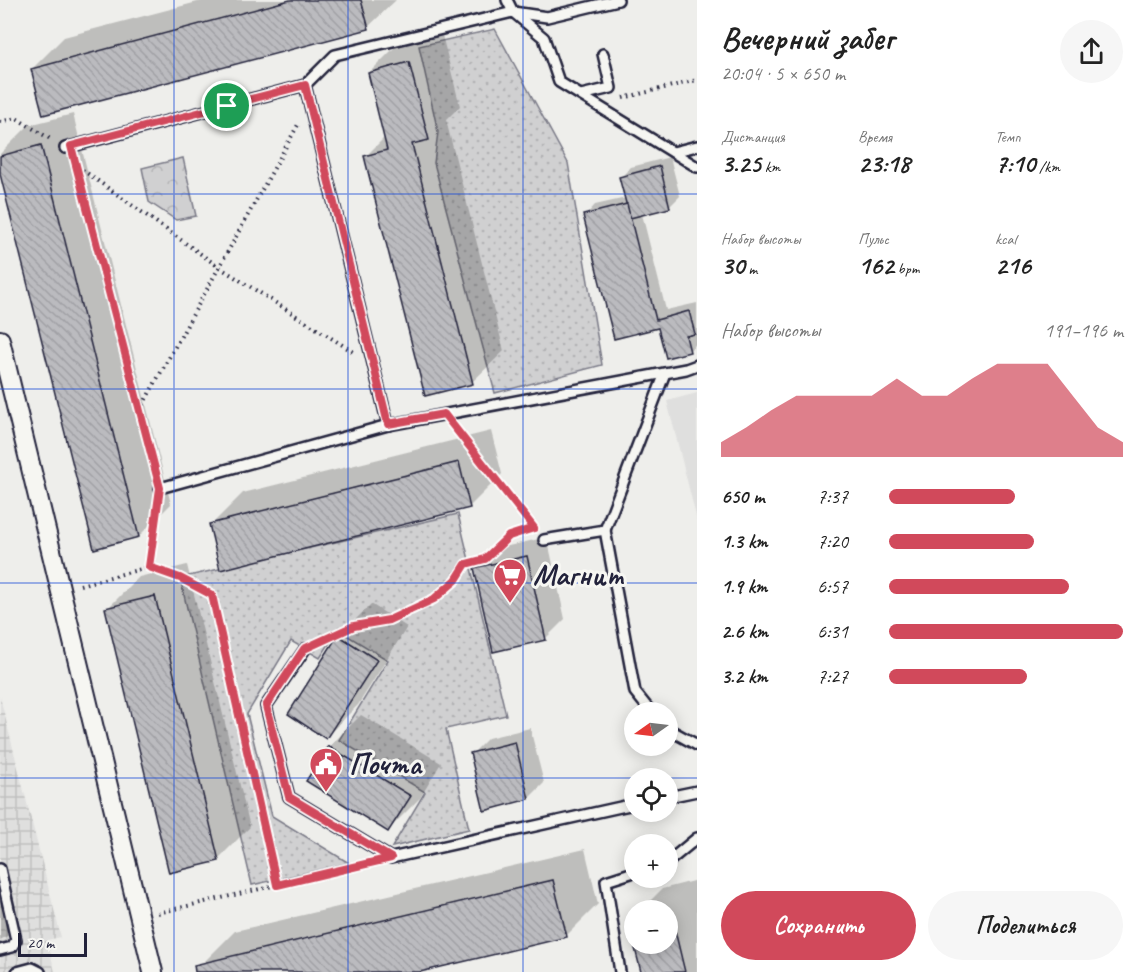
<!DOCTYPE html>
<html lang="ru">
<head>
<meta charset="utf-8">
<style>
	:root { --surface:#fff; --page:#f6f6f6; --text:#222; --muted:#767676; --accent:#d1495b }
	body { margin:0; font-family:Caveat,sans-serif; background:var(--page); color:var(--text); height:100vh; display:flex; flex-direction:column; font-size:22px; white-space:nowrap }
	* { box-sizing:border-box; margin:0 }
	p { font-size:20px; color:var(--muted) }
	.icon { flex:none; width:33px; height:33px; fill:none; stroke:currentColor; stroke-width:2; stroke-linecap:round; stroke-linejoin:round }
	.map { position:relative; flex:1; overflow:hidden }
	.drawer { display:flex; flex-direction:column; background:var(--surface); width:450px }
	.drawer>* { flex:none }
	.needle { width:39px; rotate:256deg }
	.fabs { position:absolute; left:624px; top:702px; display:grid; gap:12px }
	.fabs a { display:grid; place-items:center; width:54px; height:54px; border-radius:50%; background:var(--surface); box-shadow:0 3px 15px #0003; font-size:30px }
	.scale { position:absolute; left:18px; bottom:15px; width:69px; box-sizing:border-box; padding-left:6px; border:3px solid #22223b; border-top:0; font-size:16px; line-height:21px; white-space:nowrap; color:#22223b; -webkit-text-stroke:4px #f6f6f2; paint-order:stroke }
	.pin { position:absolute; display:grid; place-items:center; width:51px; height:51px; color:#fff; margin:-26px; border:3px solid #fff; border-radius:50%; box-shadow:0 2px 6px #0007 }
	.round { display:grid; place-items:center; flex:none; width:63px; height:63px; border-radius:32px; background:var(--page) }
	.head { display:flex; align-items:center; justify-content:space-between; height:102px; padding:0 24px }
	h1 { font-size:33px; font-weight:700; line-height:45px }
	.metrics { display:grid; grid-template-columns:repeat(3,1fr); gap:9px; height:102px; padding:6px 24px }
	.metrics div { display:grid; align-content:center }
	.metrics b { font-size:26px; font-weight:700 }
	.metrics small { font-size:16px; font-weight:400 }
	.metrics p { font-size:16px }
	.chart { height:168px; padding:12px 24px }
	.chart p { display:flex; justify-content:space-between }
	.chart svg { width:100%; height:108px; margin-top:6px; fill:var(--accent); opacity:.7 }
	.primary-button { display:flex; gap:12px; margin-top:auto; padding:12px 24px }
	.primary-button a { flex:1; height:69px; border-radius:36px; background:var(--accent); color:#fff; font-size:24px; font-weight:700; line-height:69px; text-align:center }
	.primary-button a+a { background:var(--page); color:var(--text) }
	ul { padding:0 24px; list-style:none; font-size:20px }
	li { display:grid; grid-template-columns:96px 72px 1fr; align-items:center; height:45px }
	li i { height:15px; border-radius:8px; background:var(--accent) }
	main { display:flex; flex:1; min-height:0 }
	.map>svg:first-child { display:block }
	.built { fill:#dfdfde }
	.industrial { fill:url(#industrial-grid) }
	.grass { fill:url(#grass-dots); stroke:#797986; stroke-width:1.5 }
	.park { fill:url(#park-crowns); stroke:#797986; stroke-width:1.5 }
	.shadow { fill:#0003 }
	.building { fill:url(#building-back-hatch); stroke:#22223b; stroke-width:1.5 }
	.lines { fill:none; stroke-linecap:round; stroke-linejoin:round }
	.service-casing { stroke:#22223b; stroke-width:14 }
	.minor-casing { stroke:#22223b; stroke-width:22 }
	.path { stroke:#22223b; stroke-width:4; stroke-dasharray:1.5 4.5; stroke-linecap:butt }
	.service { stroke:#f6f6f2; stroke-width:9 }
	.minor { stroke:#f6f6f2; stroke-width:18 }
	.route-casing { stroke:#fff; stroke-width:12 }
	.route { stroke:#d1495b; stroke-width:8 }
	.grid { fill:none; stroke:#1d4ed8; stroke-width:1.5; stroke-opacity:0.55 }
	.labels { text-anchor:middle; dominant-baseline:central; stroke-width:6; stroke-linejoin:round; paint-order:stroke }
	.poi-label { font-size:30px; font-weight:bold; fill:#22223b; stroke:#f6f6f2; text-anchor:start }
</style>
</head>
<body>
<main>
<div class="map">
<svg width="697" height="972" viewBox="0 0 697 972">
	<defs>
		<pattern id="industrial-grid" width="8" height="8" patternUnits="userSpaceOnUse" patternTransform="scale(1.5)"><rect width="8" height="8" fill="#dfdfde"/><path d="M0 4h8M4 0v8" fill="none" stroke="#bfbfbf"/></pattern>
		<pattern id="grass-dots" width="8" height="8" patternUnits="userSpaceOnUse" patternTransform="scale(1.5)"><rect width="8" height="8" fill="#d0d0d1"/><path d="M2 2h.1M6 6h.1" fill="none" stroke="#b2b2b4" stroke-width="1.8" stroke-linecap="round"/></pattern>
		<pattern id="park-crowns" width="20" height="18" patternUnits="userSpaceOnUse" patternTransform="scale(1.5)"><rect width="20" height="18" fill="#d0d0d1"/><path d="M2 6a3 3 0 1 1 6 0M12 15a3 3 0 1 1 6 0" fill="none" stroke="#b2b2b4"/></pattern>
		<pattern id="building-back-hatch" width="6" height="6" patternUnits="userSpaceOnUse" patternTransform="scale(1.5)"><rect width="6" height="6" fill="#bbbbbf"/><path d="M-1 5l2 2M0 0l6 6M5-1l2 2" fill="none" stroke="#a0a0a5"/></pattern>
	</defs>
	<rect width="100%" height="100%" fill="#eeeeeb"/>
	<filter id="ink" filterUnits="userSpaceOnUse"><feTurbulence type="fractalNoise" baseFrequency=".0167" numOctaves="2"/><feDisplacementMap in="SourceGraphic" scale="12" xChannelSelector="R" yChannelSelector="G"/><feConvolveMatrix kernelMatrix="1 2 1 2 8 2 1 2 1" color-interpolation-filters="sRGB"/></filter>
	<g filter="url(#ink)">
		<path class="built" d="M697,393v127l-30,-119z"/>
		<path class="industrial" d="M0,697l61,240 -14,3 8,32h-55z"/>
		<g class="grass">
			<path d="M495,29l73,134 34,202 -107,28 -61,-230 4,-31 -19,-86z"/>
			<path d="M458,514l48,201 -60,14 23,100 -77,18 33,-55 -86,-52 49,-80 -50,-30 -18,28 -29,-17 -44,73 25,102 77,47 -97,22 -72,-307z"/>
		</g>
		<path class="park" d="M183,158l13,58 -20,4 -27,-18 -7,-34z"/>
		<g class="shadow">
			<path d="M205,0h191l-28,27 -336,42 32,-32z"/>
			<path d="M441,31l19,75 -14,14 58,231 -32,31 -106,-226 19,-19 -16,-64 32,-32z"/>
			<path d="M73,114l98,390 -32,32 -139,-368v-14l29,-29z"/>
			<path d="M670,157l10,39 -10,10 -28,8 24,96 31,-7v40l-8,8 -30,-25 -74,-110 10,-11 31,-7 -5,-21 10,-10z"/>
			<path d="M491,431l11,43 -32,32 -248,62 -11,-43 32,-32z"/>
			<path d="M547,537l18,82 -20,20 -69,-71 20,-19z"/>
			<path d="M187,565l63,262 -32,32 -111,-250 32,-32z"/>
			<path d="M371,604l36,23 -49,78 -32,32 13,-101z"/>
			<path d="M361,715l80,48 -21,35 -32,32 -80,-49 22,-35z"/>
			<path d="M530,728l14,55 -15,15 -57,-44 16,-16z"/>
			<path d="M585,849l13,55 -32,32 -153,36h-208l-2,-9 32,-32z"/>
			<path d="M697,880v92h-54l-7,-28h32v-34h-27l21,-21z"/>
			<path d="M0,884l13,49 -13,7z"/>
		</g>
		<g class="building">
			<path d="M290,0h71l8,29 -326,86 -12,-46z"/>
			<path d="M409,62l20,78 -17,4 61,240 -48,12 -61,-240 23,-6 -19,-77z"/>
			<path d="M41,145l98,392 -45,12 -94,-375v-18z"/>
			<path d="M660,166l10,42 -40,10 -11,-41z"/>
			<path d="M627,204l29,116 33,-9 6,23 -9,2 4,16 -24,6 -8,-30 -44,11 -31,-124z"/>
			<path d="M459,462l11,46 -250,62 -11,-46z"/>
			<path d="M527,556l19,84 -53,12 -19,-84z"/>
			<path d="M155,596l64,265 -50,12 -64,-265z"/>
			<path d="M338,635l39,25 -51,79 -38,-25z"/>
			<path d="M515,742l14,57 -45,12 -14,-58z"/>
			<path d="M328,746l83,50 -23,36 -82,-51z"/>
			<path d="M553,880l14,57 -147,35h-225l-1,-7z"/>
			<path d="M670,910l15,62h-44l-13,-51 6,-2v25h34v-33z"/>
		</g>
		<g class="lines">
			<g class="service-casing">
				<g id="service">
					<path d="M507,0l6,12 31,26 15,44 138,85"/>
					<path d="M581,95l30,-7 -8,-34"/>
					<path d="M65,148l240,-63 30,-30 178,-43 34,5 71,-17"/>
					<path d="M673,152l24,-6"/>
					<path d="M388,425l298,-56 11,-4"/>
					<path d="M160,488l228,-63 -83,-340"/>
					<path d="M605,530l60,-157"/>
					<path d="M544,540l61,-10 30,162 16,20"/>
					<path d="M305,649l-39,57 23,91 102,61 243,-54"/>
					<path d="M668,729l29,16"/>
					<path d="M668,797l29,-6"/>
					<path d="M668,862l29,-24"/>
					<path d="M0,869l16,71 -4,7 -12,3"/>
					<path d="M17,972l15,-4 8,4"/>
					<path d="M620,972l-14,-91 28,-9"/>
				</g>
			</g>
			<g class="minor-casing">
				<path id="minor" d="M0,340l153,632"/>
			</g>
			<g class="path">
				<path d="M623,98l74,-18"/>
				<path d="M0,122l16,-4 36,22"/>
				<path d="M76,161l1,5 142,101 136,86"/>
				<path d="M77,167l62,243"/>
				<path d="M455,429l80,100"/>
				<path d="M157,474l-17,-64 159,-287"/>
				<path d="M149,567l9,-65"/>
				<path d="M80,585l69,-18 31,11 32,17 65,290"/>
				<path d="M316,643l38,-17 35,-6 45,-21 22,-19 10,-16 19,-5 24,-23 24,-8"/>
				<path d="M158,913l212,-50"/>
			</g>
			<use href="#service" class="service"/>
			<use href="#minor" class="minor"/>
		</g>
	</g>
	<g class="lines" filter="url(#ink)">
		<g class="route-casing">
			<path id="route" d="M305,85l83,339 56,-10 90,114 -25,8 -24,23 -19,5 -10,16 -22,19 -45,21 -35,6 -50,23 -38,57 23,91 102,61 -114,27 -65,-290 -32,-17 -31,-11 11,-79 -89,-342z"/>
		</g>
		<use href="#route" class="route"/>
	</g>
	<path class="grid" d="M174,0v972M348,0v972M523,0v972M0,194h697M0,389h697M0,583h697M0,778h697"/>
	<defs>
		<g id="supermarket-pin" transform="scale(1.725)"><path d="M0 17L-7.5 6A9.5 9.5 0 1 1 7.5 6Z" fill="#d1495b" stroke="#f6f6f2"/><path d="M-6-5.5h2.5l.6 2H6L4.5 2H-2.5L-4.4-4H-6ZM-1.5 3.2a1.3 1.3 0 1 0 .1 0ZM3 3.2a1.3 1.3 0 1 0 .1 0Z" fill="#fff"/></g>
		<g id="civic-pin" transform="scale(1.725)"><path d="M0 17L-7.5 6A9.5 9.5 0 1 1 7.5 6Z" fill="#d1495b" stroke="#f6f6f2"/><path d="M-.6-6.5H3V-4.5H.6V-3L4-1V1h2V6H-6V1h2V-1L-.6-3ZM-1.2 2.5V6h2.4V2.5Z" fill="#fff"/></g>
	</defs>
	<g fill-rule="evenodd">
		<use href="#supermarket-pin" x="510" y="575"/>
		<use href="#civic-pin" x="326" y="764"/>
	</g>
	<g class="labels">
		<g class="poi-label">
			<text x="533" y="575">Магнит</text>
			<text x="349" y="764">Почта</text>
		</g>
	</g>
</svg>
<div class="fabs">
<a><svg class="needle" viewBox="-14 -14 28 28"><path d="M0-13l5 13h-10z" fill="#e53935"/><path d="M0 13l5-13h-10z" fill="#767676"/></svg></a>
<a><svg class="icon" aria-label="locate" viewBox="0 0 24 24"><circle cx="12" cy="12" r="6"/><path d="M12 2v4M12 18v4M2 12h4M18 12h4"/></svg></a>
<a>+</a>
<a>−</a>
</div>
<div class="scale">20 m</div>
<div class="pin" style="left:227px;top:106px;background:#1e9e55"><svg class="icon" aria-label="arrive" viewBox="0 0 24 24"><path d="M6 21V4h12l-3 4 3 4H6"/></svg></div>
</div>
<section class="drawer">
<div class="head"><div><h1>Вечерний забег</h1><p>20:04 · 5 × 650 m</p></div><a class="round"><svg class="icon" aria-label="share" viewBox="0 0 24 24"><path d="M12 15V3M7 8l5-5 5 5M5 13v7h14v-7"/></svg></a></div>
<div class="metrics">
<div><p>Дистанция</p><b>3.25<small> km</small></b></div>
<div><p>Время</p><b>23:18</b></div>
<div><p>Темп</p><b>7:10<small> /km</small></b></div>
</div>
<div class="metrics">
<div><p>Набор высоты</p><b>30<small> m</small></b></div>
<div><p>Пульс</p><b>162<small> bpm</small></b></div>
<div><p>kcal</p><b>216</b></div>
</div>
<div class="chart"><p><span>Набор высоты</span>191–196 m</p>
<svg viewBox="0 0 160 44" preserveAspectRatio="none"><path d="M0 44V38L10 32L20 25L30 19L40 19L50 19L60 19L70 12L80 19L90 19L100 12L110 6L120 6L130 6L140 19L150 32L160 38V44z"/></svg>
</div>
<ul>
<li><b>650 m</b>7:37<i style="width:54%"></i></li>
<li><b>1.3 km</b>7:20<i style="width:62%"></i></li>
<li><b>1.9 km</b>6:57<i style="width:77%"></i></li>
<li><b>2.6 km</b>6:31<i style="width:100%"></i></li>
<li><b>3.2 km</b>7:27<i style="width:59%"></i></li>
</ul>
<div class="primary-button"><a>Сохранить</a><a>Поделиться</a></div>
</section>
</main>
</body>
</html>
